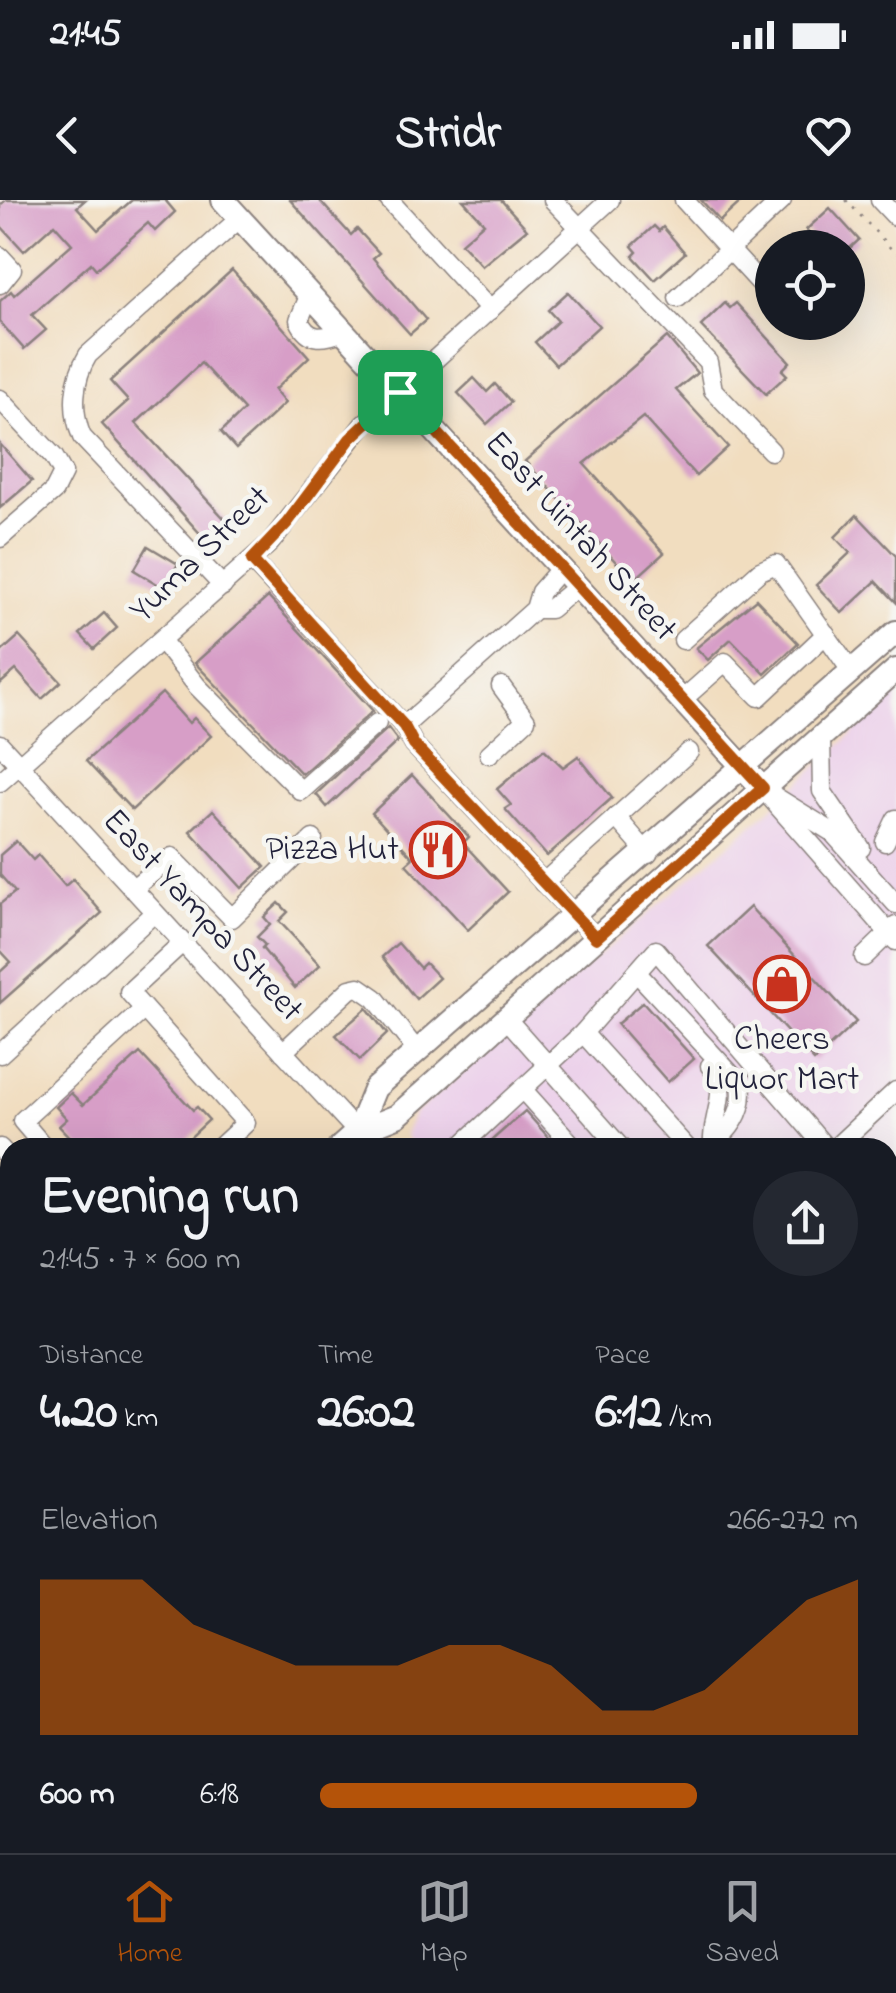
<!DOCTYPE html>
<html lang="en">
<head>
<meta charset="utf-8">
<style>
	:root { --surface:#171b24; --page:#242831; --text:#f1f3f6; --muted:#9ea1a6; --line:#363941; --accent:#b45309 }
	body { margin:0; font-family:"Indie Flower",sans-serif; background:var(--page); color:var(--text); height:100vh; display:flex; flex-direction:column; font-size:38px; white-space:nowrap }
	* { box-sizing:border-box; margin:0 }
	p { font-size:32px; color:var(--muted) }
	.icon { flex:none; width:55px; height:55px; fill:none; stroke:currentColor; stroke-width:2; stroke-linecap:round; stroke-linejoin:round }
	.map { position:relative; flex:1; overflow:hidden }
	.panel { position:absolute; left:0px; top:938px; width:898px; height:718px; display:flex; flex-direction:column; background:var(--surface); border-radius:30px 30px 0 0; box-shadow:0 10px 40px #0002 }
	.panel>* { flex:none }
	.buttons { position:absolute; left:755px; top:30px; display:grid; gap:20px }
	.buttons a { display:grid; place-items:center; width:110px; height:110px; border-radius:50%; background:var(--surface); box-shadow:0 10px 40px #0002; font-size:50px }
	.pin { position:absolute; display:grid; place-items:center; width:85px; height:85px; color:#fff; margin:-42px; border-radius:20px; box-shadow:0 5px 15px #0006 }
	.round { display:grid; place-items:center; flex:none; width:105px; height:105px; border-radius:52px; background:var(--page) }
	.headline { display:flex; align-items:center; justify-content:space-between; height:170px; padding:0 40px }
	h1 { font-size:55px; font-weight:800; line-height:75px }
	.metrics { display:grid; grid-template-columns:repeat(3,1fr); gap:15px; height:170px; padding:10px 40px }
	.metrics div { display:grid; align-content:center }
	.metrics b { font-size:50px; font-weight:800 }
	.metrics small { font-size:28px; font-weight:400 }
	.metrics p { font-size:28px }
	.chart { height:280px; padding:20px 40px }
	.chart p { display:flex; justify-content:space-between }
	.chart svg { width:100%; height:180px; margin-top:10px; fill:var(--accent); opacity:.7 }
	ul { padding:0 40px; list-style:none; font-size:32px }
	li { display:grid; grid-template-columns:160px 120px 1fr; align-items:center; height:75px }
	li i { height:25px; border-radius:12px; background:var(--accent) }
	.status { display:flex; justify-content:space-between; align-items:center; height:70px; padding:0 50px; background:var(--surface); direction:ltr }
	.status svg { height:28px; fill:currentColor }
	header { display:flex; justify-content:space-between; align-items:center; height:130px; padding:0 40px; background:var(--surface); font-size:45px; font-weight:800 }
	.dock { display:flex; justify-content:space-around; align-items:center; height:140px; border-top:2px solid var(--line); background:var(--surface); font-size:28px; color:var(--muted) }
	.dock a { display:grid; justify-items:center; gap:5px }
	.dock .current { color:var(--accent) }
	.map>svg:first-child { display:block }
	.built { fill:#ecd1ea }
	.building { fill:#d79ec7 }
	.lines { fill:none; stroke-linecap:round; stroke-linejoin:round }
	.minor-casing { stroke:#8a807d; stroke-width:21 }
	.major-casing { stroke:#8a807d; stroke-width:26 }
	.path { stroke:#8a807d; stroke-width:2.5; stroke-dasharray:2.5 8; stroke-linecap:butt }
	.minor { stroke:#fff; stroke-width:18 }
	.major { stroke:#fff; stroke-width:22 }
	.route-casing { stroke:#fff; stroke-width:20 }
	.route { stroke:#b45309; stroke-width:12 }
	.labels { text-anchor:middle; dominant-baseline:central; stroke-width:9; stroke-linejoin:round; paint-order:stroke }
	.street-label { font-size:35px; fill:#22223b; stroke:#f6f6f2 }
	.poi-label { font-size:35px; fill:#22223b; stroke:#f6f6f2; text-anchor:end }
</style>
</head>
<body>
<div class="status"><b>21:45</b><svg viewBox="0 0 49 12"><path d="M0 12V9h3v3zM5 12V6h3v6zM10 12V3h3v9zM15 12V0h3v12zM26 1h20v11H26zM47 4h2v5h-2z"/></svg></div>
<header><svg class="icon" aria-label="back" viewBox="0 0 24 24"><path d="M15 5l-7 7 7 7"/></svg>Stridr<svg class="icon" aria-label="heart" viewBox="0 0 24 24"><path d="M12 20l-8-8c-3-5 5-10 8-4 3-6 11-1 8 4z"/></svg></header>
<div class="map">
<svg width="896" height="1653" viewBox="0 0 896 1653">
	<rect width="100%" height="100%" fill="#f6f6f2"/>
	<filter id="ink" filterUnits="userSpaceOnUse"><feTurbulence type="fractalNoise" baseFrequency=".01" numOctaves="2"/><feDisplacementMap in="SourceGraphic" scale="20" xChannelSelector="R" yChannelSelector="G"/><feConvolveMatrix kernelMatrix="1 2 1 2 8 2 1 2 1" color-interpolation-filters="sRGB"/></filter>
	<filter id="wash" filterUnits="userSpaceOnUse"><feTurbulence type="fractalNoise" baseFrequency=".0048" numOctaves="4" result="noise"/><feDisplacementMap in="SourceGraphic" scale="40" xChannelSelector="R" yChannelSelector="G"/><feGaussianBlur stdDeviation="2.25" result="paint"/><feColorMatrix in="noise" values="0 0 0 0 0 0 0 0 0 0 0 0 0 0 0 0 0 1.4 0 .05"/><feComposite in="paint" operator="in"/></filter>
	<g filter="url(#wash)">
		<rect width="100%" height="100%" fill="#f1ddbf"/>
		<path class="built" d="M896,489v1011l-8,-10v-542h-476l-7,-14 9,-20 353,-302 121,-111z"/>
		<g id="blocks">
			<g class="building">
				<path d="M6,0h79l-8,7 21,23 34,-30h33l10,12 -20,19 -7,-8 -52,46 -5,-6 -59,52 14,15 -22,19 -24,-27v-21l11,-10 3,4 58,-51 -18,-20 -30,27 -24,-26v-20z"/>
				<path d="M290,0h29l32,35 6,-6 22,24 -6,5 53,62 -16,14z"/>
				<path d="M463,0h38l26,29 -45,37 -21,-23 23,-20z"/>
				<path d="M701,0h42l-23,21z"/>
				<path d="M830,8l29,32 -9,8h-40l-6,-7 6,-6 -4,-5z"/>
				<path d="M654,26l5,5 4,-4 22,26 -30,27 -22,-24 4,-4 -5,-6z"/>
				<path d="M232,70l77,87 -35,33 11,13 -49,46 -15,-17 23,-22 -43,-47 -65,60 98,106 -21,19 -111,-124 26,-23 -18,-20z"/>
				<path d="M568,92l31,34 -43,39 -21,-23 23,-21 -10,-11z"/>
				<path d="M725,103l5,5 6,-5 54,59 -8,8 5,5 -21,19 -65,-68z"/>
				<path d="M667,137l30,36 -21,17 52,57 -32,29 -53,-59 -59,47 80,89 -31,28 -108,-120z"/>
				<path d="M474,178l13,14 8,-8 16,18 -24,22 -29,-31z"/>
				<path d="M0,244l32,37 -32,27z"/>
				<path d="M857,315l39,41v46l-20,-21 -34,32 -26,-28 34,-32 -15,-16z"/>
				<path d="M148,346l30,18 -14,24 -30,-18z"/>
				<path d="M268,397l105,114 -71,63 -107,-111z"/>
				<path d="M756,399l42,44 -33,31 -34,-35 -23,21 -12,-12z"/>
				<path d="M104,413l13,15 -23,21 -14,-15z"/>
				<path d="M19,436l42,46 -19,17 -26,-29 -16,14v-31z"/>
				<path d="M162,493l27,30 5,-5 17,18 -79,74 -46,-49z"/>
				<path d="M388,528l10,13 -71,66 -11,-13z"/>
				<path d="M544,549l19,18 15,-11 34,42 -65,58 -42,-47 6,-4 -14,-16z"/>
				<path d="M412,575l57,62 -6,6 45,49 -40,38 -62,-66 7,-6 -41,-45z"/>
				<path d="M213,610l52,57 -23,21 -52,-57z"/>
				<path d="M16,641l17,19 5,-5 27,31 8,-7 29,34 -102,90v-31l11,-10 -11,-12v-46l15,-12 -15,-17v-20z"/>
				<path d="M279,703l9,9 -9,9 41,44 -25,23 -33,-40 3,-3 -8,-8 13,-13 -6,-7z"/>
				<path d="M750,707l106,115 -42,39 -106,-115z"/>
				<path d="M398,743l22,25 5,-5 14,15 -23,21 -34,-42z"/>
				<path d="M643,802l51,57 -26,23 -51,-58z"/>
				<path d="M367,808l20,26 -27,26 -24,-25z"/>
				<path d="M140,853l53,57 4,-3 12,13 -30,28h-99l-21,-22 8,-7 -11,-12 15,-14 12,12z"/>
				<path d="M525,911l33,37h-75z"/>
			</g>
		</g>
	</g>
	<g filter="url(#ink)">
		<use href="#blocks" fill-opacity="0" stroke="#8a807d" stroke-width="2.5"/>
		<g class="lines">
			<g class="minor-casing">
				<g id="minor">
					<path d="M389,0l101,110"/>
					<path d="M553,0l155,162 5,28 58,61"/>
					<path d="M684,0l88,96"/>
					<path d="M880,0l16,17"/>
					<path d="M0,56l12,13 -12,15"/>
					<path d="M310,94l-11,26c10,23 25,18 45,11"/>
					<path d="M678,98l104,-98"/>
					<path d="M0,199l54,58 9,16 -9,18 -54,47"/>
					<path d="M252,361l152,165"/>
					<path d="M561,368l-21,24 -5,17 -131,117 10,19 182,193"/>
					<path d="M223,386l-141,-149c-11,-26 -9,-58 6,-82l152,-137"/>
					<path d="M535,409h15l28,-23"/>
					<path d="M161,440l36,46 104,105 76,-68"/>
					<path d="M683,440l77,-69 16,-7 76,108"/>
					<path d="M682,500l43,-38 34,35 67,-63"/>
					<path d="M821,537l1,54 39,57"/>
					<path d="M0,544l357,388"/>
					<path d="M489,554l37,-34 -25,-34"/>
					<path d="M0,582l270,-239 93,-118 247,-225"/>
					<path d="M763,589l133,152"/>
					<path d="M774,596l58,36 64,72"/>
					<path d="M616,617l32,37"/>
					<path d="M885,642l11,-23"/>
					<path d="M543,683l146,-131"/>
					<path d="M132,689l40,-32 60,61 81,-79"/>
					<path d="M182,743l-53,49 117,131 -27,25"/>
					<path d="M864,757l32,-31"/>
					<path d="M638,774l103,111c5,27 -13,47 -32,63"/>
					<path d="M506,818l115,130"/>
					<path d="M583,833l104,115"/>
					<path d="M283,852l67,-63 9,-2 16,11 42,53"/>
					<path d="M0,854l154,-141"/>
					<path d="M710,866c22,24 1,48 3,78"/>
					<path d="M523,890l52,58"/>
					<path d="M0,948l10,11"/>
					<path d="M45,948l-23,-27 122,-112"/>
					<path d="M466,948l-3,-4 120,-111 73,-83 170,198"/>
					<path d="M835,948l61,-57"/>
					<path d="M0,1175l10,-12"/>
					<path d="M0,1199l10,9"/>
					<path d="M888,1228l8,9"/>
					<path d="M0,1430l10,-9"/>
					<path d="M0,1591l10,-9"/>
					<path d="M432,1645l8,8"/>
					<path d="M94,1653l9,-8"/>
					<path d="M259,1653l9,-8"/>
					<path d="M585,1653l9,-8"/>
					<path d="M739,1653l9,-8"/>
				</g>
			</g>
			<g class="major-casing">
				<g id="major">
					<path d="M223,0l540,589"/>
					<path d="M357,932l18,-44 521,-456"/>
					<path d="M339,948l18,-16 40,-16 499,-446"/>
					<path d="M0,1254l10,-9"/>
					<path d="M888,1518l8,10"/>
				</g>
			</g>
			<path class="path" d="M846,0l50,54"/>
			<use href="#minor" class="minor"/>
			<use href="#major" class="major"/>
		</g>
	</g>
	<g class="lines" filter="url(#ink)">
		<g class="route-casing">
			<path id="route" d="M400,192l363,396 -167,150 -182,-193 -10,-19 -152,-166 35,-37 63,-84z"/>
		</g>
		<use href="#route" class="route"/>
	</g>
	<defs>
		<g id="restaurant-ring" transform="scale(2.875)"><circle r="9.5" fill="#f6f6f2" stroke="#c8321e" stroke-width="1.5"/><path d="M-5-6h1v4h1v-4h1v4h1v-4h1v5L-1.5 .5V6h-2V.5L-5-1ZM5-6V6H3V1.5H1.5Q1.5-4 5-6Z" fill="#c8321e"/></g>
		<g id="shop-ring" transform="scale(2.875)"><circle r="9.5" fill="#f6f6f2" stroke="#c8321e" stroke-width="1.5"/><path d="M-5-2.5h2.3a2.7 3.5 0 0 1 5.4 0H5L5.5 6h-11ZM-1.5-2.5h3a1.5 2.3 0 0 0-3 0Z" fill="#c8321e"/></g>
	</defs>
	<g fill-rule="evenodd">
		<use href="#restaurant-ring" x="438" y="650"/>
		<use href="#shop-ring" x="782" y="784"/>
	</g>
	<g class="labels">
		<g class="street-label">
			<text transform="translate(580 337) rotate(48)">East Uintah Street</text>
			<text transform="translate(201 355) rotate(-44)">Yuma Street</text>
			<text transform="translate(202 716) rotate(47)">East Yampa Street</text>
		</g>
		<g class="poi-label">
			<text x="399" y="650">Pizza Hut</text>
			<text x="782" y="840" text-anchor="middle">Cheers<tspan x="782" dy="40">Liquor Mart</tspan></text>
		</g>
	</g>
</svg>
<div class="buttons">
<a><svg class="icon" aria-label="locate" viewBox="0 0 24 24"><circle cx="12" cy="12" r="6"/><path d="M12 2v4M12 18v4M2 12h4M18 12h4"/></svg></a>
</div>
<div class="pin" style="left:400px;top:192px;background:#1e9e55"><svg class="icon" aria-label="arrive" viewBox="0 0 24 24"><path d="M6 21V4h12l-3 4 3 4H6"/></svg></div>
<section class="panel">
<div class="headline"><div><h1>Evening run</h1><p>21:45 · 7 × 600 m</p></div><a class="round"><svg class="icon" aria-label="share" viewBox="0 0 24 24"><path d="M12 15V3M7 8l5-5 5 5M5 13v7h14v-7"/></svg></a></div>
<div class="metrics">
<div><p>Distance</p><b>4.20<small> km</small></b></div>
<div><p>Time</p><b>26:02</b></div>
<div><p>Pace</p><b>6:12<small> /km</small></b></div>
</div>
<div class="chart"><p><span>Elevation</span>266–272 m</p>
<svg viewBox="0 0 160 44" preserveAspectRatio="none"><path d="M0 44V6L10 6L20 6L30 17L40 22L50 27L60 27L70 27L80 22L90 22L100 27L110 38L120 38L130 33L140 22L150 11L160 6V44z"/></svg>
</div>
<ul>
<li><b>600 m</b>6:18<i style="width:70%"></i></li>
</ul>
</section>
</div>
<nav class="dock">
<a class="current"><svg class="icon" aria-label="home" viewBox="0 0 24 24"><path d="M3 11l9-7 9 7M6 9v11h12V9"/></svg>Home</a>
<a><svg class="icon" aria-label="map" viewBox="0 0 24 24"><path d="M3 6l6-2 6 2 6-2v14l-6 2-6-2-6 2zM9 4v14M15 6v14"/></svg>Map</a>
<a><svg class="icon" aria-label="saved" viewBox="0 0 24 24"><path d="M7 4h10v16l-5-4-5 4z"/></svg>Saved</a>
</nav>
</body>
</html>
